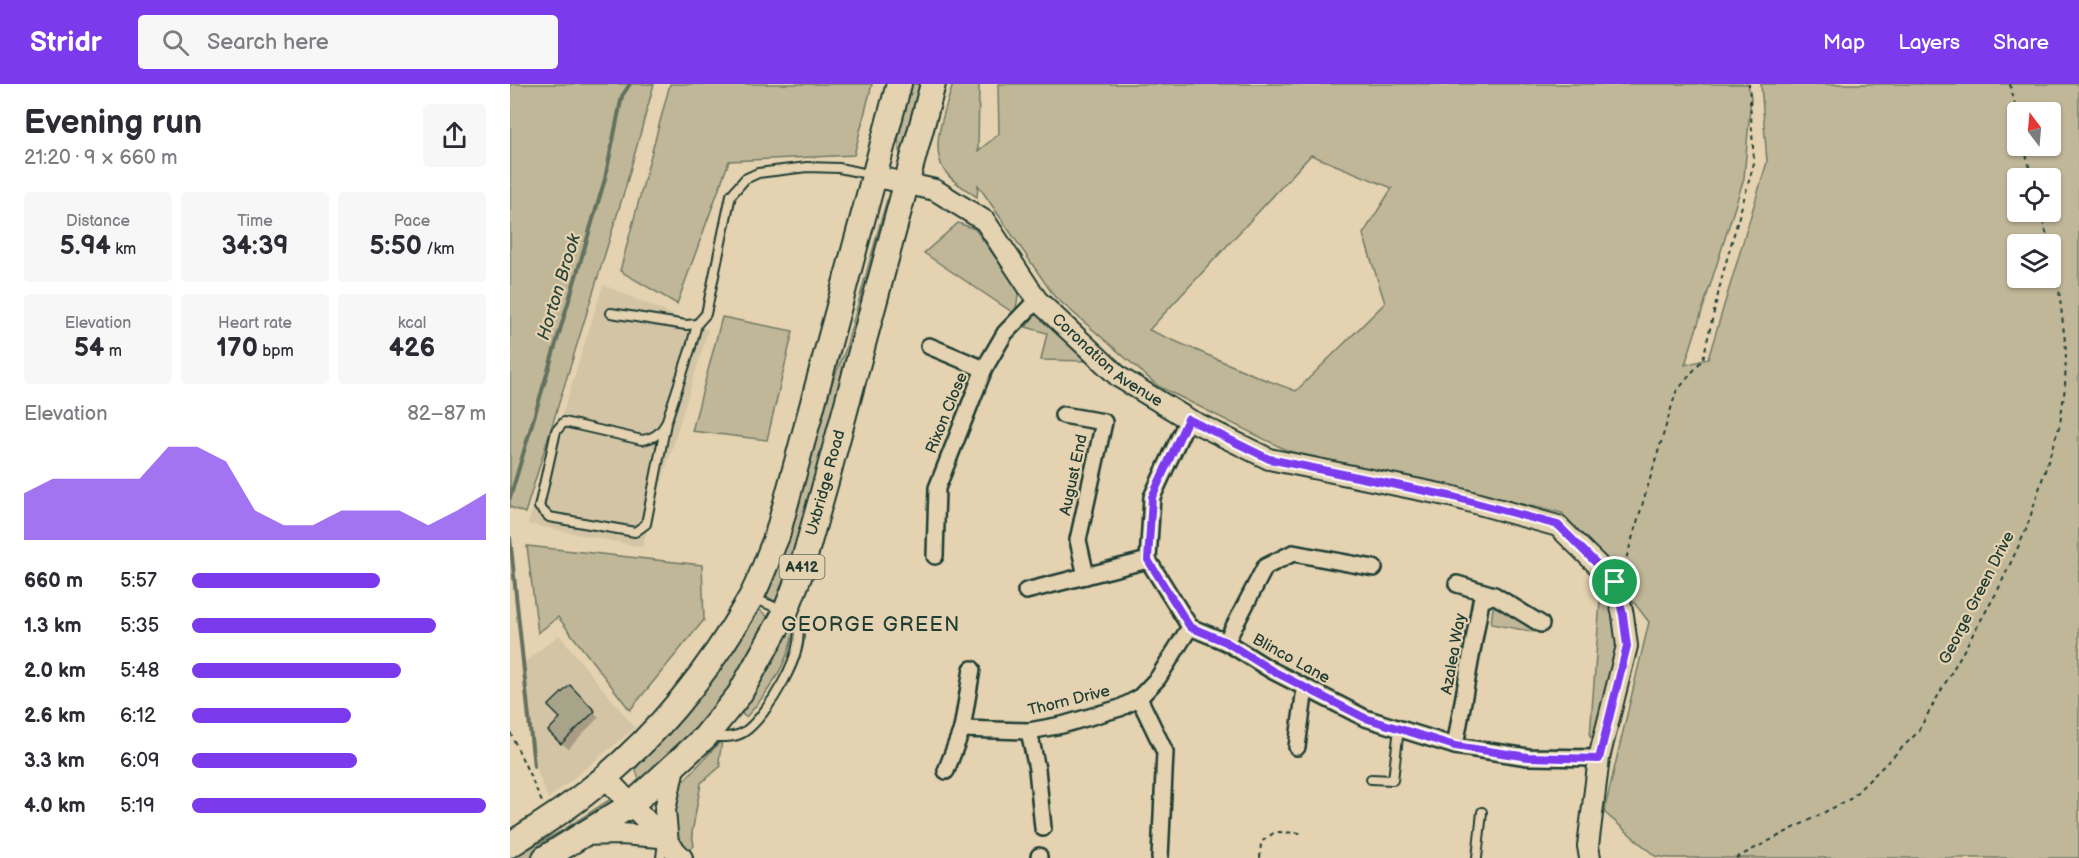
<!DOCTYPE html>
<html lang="en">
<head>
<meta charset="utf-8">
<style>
	:root { --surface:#fff; --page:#f7f7f7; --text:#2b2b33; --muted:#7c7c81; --accent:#7c3aed }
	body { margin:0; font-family:"Balsamiq Sans",sans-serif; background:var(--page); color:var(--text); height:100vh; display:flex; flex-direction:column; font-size:22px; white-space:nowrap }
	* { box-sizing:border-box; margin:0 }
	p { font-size:20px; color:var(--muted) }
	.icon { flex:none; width:33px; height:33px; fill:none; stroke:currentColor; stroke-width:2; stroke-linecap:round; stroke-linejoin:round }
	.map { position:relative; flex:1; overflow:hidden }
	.drawer { display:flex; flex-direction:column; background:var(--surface); width:510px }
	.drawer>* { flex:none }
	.needle { width:39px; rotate:344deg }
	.fabs { position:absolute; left:1497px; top:18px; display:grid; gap:12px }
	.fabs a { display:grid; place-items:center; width:54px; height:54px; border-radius:6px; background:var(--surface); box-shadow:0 2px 4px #0004; font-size:30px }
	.pin { position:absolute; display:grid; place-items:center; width:51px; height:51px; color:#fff; margin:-26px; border:3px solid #fff; border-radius:50%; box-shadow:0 2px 6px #0007 }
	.round { display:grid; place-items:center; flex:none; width:63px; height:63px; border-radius:6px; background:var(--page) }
	.summary { display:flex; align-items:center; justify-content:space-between; height:102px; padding:0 24px }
	h1 { font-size:33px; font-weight:700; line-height:45px }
	.figures { display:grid; grid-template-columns:repeat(3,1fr); gap:9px; height:102px; padding:6px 24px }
	.figures div { display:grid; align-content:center; border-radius:6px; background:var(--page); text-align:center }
	.figures b { font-size:26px; font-weight:700 }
	.figures small { font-size:16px; font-weight:400 }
	.figures p { font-size:16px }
	.chart { height:168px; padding:12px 24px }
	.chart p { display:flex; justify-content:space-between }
	.chart svg { width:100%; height:108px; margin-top:6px; fill:var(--accent); opacity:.7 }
	ul { padding:0 24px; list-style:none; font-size:20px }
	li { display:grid; grid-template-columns:96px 72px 1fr; align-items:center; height:45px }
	li i { height:15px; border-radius:8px; background:var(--accent) }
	header { display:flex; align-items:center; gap:36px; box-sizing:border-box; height:84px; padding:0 30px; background:var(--accent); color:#fff }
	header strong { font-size:28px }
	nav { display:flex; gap:33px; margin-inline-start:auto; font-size:21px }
	.search { width:420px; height:54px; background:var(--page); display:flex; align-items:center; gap:15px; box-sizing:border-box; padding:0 21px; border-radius:6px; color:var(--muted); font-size:22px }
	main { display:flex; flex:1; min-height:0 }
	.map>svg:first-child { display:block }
	.built { fill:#d2c4a5 }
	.green { fill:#c0b799; stroke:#707a66; stroke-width:1.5; fill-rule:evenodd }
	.shadow { fill:#0003 }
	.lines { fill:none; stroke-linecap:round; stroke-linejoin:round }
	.stream { stroke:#63715f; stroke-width:4 }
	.building { fill:#a8a48a; stroke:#1f3d34; stroke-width:1.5 }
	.service-casing { stroke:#1f3d34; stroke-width:12 }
	.minor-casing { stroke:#1f3d34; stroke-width:20 }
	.tertiary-casing { stroke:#1f3d34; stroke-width:24 }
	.primary-casing { stroke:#1f3d34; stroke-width:28 }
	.path { stroke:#1f3d34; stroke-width:2; stroke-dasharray:4.5 4.5; stroke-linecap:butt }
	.service { stroke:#e4d2b0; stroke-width:8 }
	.minor { stroke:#e4d2b0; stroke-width:15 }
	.tertiary { stroke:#e4d2b0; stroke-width:20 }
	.primary { stroke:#e4d2b0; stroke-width:24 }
	.route-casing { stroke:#fff; stroke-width:12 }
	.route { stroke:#7c3aed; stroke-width:8 }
	.labels { text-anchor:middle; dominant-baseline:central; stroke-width:4.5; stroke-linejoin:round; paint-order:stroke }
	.shield { fill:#e4d2b0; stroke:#5a6a59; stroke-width:1.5 }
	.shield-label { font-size:15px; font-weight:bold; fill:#1f3d34 }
	.street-label { font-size:16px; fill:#1f3d34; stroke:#e4d2b0 }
	.water-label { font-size:18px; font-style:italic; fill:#2a463b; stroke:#e4d2b0 }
	.quarter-label { font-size:20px; letter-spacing:1.5px; fill:#1f3d34; stroke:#e4d2b0 }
</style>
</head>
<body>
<header>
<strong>Stridr</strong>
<div class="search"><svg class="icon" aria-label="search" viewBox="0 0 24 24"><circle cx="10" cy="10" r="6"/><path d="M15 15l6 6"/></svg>Search here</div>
<nav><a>Map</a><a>Layers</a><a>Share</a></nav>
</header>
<main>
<section class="drawer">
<div class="summary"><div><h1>Evening run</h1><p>21:20 · 9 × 660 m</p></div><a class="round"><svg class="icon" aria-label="share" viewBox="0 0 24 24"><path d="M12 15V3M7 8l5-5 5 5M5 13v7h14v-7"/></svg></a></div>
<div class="figures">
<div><p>Distance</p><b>5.94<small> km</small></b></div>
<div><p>Time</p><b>34:39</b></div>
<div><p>Pace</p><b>5:50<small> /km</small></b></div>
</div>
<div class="figures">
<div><p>Elevation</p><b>54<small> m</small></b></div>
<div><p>Heart rate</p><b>170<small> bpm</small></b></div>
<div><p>kcal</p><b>426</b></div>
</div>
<div class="chart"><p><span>Elevation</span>82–87 m</p>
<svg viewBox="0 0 160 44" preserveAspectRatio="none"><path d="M0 44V25L10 19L20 19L30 19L40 19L50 6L60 6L70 12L80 32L90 38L100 38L110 32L120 32L130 32L140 38L150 32L160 25V44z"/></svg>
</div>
<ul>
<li><b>660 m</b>5:57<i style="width:64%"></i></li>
<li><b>1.3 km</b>5:35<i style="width:83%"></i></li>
<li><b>2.0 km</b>5:48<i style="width:71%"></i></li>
<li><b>2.6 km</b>6:12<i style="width:54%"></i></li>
<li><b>3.3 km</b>6:09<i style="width:56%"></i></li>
<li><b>4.0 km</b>5:19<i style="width:100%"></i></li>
</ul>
</section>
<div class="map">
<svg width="1569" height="774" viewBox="0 0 1569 774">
	<rect width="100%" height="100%" fill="#e4d2b0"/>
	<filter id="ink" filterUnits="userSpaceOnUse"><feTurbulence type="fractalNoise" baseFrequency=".0167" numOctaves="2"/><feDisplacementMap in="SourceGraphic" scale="12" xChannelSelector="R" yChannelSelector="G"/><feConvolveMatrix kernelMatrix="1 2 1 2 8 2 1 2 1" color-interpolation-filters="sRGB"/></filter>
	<g filter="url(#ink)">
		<g class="built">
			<path d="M93,201l105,45 -66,217 -114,-23z"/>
			<path d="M49,551l76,93 -87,71 -16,-42 -11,-92z"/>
		</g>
		<g class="green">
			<path d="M0,0h144l-29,105 -100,324 -15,-6z"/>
			<path d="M160,0h202l-18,71 -125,6 -52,143 -57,-33z"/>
			<path d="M402,0h19l-29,76c-10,-23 3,-52 10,-76z"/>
			<path d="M443,0h26l-1,67 21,-17 -1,-50h750l3,13 -7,81 -59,187 23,-6 59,-197 -6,-78h318v774h-410l-14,-2 -51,-44 45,-190 -68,-88 -19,-21 -274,-62 -130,-65 -104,-90 -76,-111 -1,12c-11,-8 -25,-15 -33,-27 -15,-24 2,-61 9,-86zM1508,28h32v34h-32zM801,71l81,33 -29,46 22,69 -89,88 -35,-13 -112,-48zM1508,94h32v34h-32zM1508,160h32v34h-32z"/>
			<path d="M382,113l-78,304 -35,98 -5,2 -7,-4 -4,-5 63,-194 19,-47 38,-138 4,-13z"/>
			<path d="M448,139l17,6 44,61 -4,24 -91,-61z"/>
			<path d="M527,228l53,49 -49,-1 6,-27 -21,-6z"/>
			<path d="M212,233l71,14 -26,109 -75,-9z"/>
			<path d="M17,462l175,19 2,55 -74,90 -72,-93 -20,16z"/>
			<path d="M1090,517l16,2 5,21 -18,111 -13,2z"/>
			<path d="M989,521l36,24 -1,3 -43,-8 2,-16z"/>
			<path d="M250,526l10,9 -21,45 -45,61 -59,55 -6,-1 -3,-8 3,-11 111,-147z"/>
			<path d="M280,545l3,5c-6,32 -25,59 -47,83l-3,-2 -1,-4 42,-80z"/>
			<path d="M212,656l-3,21 2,5 -20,17 -9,50 2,13 -5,4 -9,-5 -5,-8 -6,-33 7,-15z"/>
			<path d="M99,716l4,1 1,4 -78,49 -8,4h-16l51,-28z"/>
		</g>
		<path class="shadow" d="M60,603l29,30 -31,32 -18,-18 12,-13z"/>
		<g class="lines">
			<g class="stream">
				<path d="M0,414l95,-319 17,-83 8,-12"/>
				<path d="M0,454l24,228"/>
			</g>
		</g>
		<path class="building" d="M60,601l25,26 -34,33 -13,-13 12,-13 -12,-12z"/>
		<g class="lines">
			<g class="service-casing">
				<g id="service">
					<path d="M101,229l75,12 11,-1 9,-10 25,-119 14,-16 13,-6 49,-6 32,1 34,7"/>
					<path d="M156,339l-20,101 -11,8 -86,-15 -10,-10 17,-76 8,-9 78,18c12,-2 18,-6 24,-17l25,-76 6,-23"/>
					<path d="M202,653c11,0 23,1 32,-5 21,-13 66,-85 52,-108 -8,-14 -29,-20 -43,-26"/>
					<path d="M861,695l22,1 6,-52"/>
					<path d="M151,774l2,-17"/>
					<path d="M967,774l5,-46"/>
				</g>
			</g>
			<g class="minor-casing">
				<g id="minor">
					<path d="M419,262l55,23"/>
					<path d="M553,331l41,7 -26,118 8,36"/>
					<path d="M678,335l-36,78 -4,63 42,67 36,15 45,28 94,48 90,28 73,11 71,1"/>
					<path d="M425,472l2,-68 47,-119 21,-36 32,-33"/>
					<path d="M947,500l37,11"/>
					<path d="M516,507l122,-31"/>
					<path d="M716,558l39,-75 28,-14 81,15"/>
					<path d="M629,614l26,54 -5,106"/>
					<path d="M452,645l10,-60"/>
					<path d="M519,647l8,38 6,59"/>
					<path d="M945,662l26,-145 13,-6 47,29"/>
					<path d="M787,663l8,-59"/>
					<path d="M436,687l16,-42 67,2 33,-6 58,-17 19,-10 19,-20 32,-51"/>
					<path d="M529,774v-2"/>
				</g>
			</g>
			<g class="tertiary-casing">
				<g id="tertiary">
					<path id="s1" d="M364,92l61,14 50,31 52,79 82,77 69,42 81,40 181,37 108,30 57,56 8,33 4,31 -28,112 -11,88 2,12"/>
					<path d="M95,693l77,81"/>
					<path d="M72,751l39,-1 39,3"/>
					<path d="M158,760l-3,-34 9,-43"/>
				</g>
			</g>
			<g class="primary-casing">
				<g id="primary">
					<path d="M0,761c24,-16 49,-31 72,-49 69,-53 125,-121 168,-197 11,-19 18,-43 27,-63l122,-452"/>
					<path id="s2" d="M35,774l86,-53 74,-68 34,-42 46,-82 15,-39 27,-96 106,-394"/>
				</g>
			</g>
			<g class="path">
				<path d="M1500,0l8,33"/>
				<path d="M1514,62l8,32"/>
				<path d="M1531,128l8,32"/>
				<path d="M1114,482l52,-174 27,-33 20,-86 31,-110 -5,-79"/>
				<path d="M0,648l32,70"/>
				<path d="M750,774l1,-16 14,-10 28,1"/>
				<path d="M1226,774l114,-59 67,-66 81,-143 28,-60 34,-106 5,-37 1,-37 -7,-60 -9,-39"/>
			</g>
			<use href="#service" class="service"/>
			<use href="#minor" class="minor"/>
			<use href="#tertiary" class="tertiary"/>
			<use href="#primary" class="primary"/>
		</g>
	</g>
	<g class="lines" filter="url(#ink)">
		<g class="route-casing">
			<path id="route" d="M678,335l81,40 181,37 108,29 57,57 8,33 4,31 -28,113 -71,-2 -73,-11 -90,-28 -94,-48 -45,-28 -36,-15 -42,-67 4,-63z"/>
		</g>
		<use href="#route" class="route"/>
	</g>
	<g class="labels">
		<rect class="shield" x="269.5" y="471" width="45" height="24" rx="4.5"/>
		<g class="shield-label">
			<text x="292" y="483">A412</text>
		</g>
		<g class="street-label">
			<text stroke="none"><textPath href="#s1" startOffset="309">Coronation Avenue</textPath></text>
			<text transform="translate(437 329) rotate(-68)">Rixon Close</text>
			<text transform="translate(564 391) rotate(-78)">August End</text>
			<text stroke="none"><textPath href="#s2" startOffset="486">Uxbridge Road</textPath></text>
			<text transform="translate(1467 514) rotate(-63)">George Green Drive</text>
			<text transform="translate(944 570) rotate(-80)">Azalea Way</text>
			<text transform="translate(781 575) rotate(29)">Blinco Lane</text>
			<text transform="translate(559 617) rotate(-14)">Thorn Drive</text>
		</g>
		<g class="water-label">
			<text transform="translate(49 203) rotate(-73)">Horton Brook</text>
		</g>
		<g class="quarter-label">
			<text x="361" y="541">GEORGE GREEN</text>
		</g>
	</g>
</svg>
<div class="fabs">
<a><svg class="needle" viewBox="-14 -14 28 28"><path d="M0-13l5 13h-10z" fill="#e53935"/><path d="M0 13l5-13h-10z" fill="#7c7c81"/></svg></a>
<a><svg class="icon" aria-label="locate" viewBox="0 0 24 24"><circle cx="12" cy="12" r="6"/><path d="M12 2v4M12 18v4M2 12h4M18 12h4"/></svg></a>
<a><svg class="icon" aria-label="layers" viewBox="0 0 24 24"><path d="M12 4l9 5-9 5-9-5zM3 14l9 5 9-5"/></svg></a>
</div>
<div class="pin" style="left:1105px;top:498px;background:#1e9e55"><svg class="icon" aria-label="arrive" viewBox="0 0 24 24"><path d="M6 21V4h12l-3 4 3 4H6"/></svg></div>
</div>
</main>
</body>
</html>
